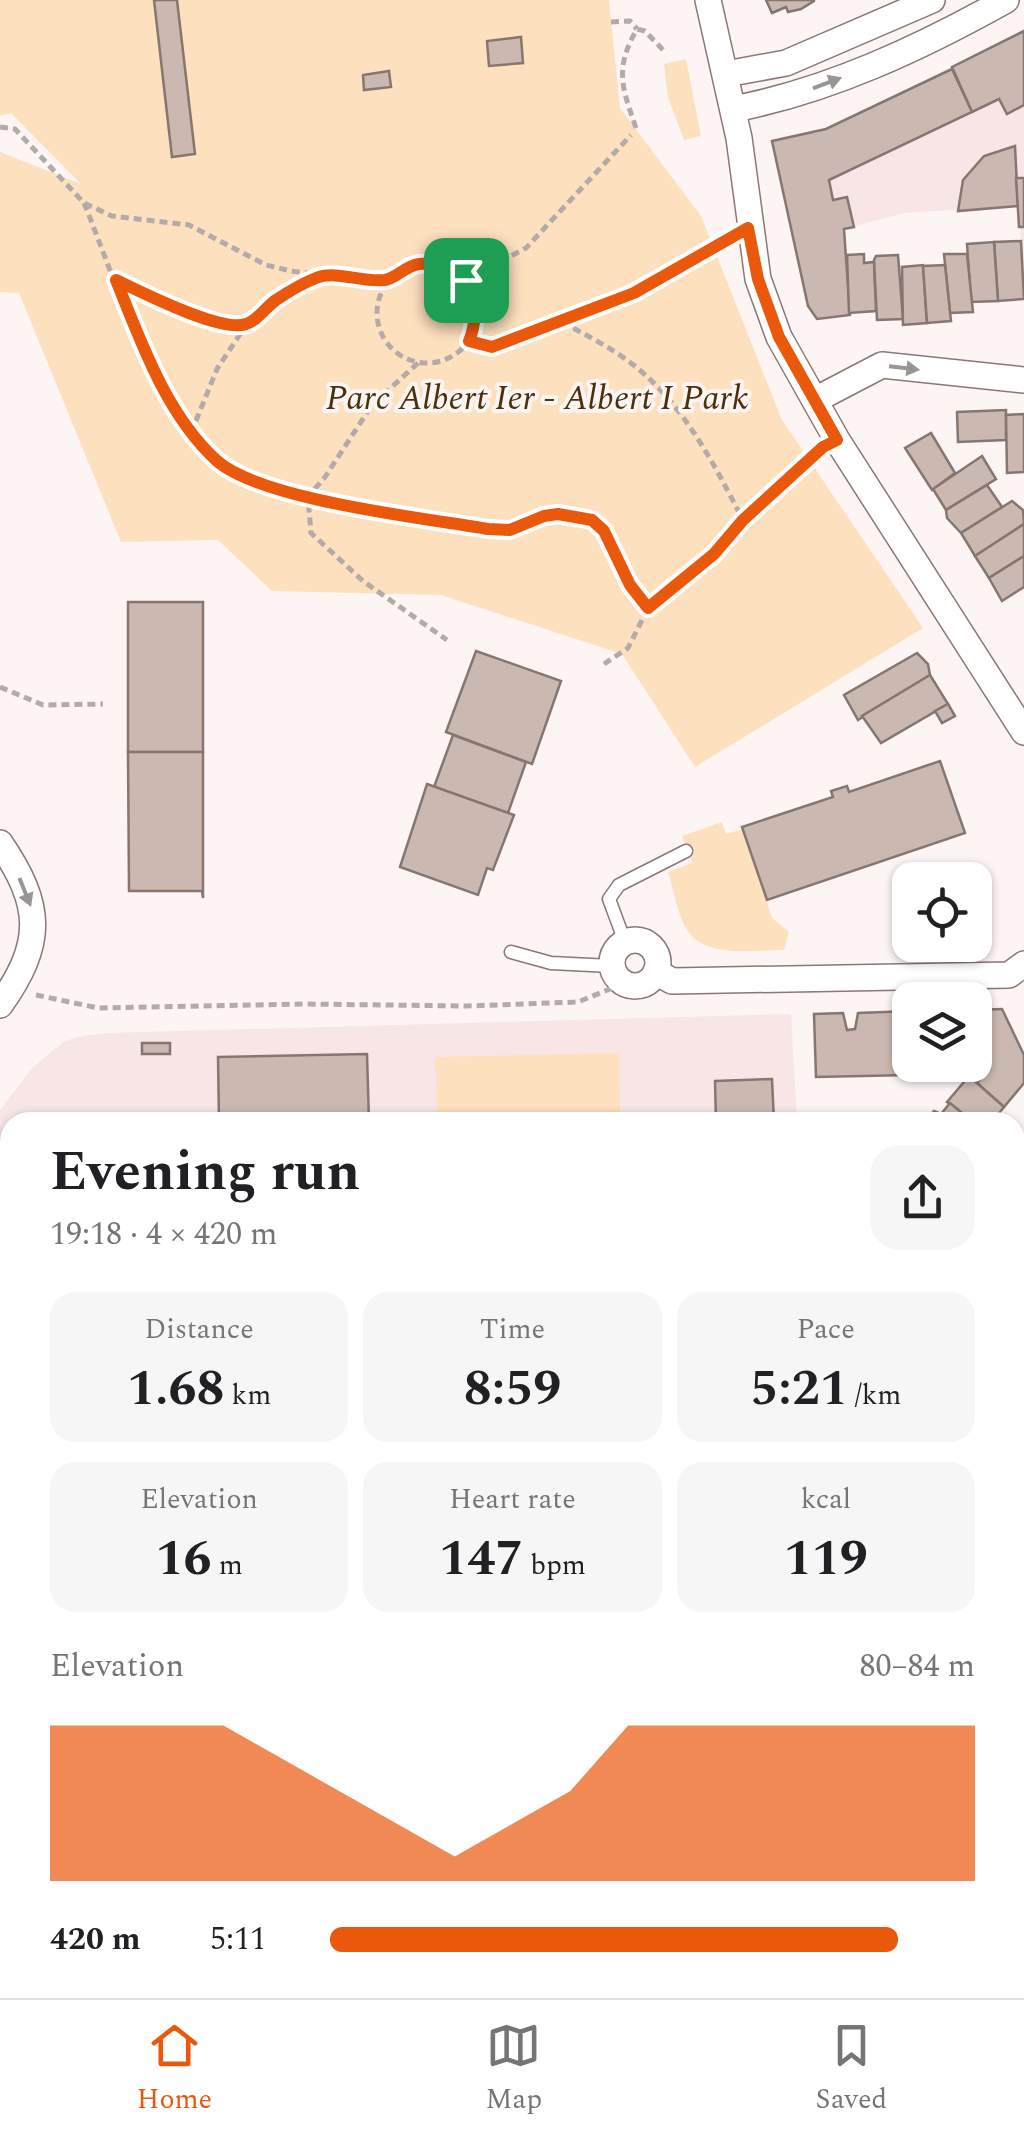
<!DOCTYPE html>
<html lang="en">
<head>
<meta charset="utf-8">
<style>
	:root { --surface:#fff; --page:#f6f6f6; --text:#202124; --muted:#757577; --line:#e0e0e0; --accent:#ea580c }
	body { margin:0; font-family:Spectral,serif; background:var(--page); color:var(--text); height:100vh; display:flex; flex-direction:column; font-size:38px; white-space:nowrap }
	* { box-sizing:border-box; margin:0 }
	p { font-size:32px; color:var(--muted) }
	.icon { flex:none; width:55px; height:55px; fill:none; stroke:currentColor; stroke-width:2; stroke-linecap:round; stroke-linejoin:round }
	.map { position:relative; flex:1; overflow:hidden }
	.drawer { position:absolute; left:0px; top:1112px; width:1025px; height:888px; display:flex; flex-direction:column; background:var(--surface); border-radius:30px 30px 0 0; box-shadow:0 2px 8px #0004 }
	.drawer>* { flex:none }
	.buttons { position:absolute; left:892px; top:862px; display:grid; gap:20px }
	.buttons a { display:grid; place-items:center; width:100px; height:100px; border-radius:20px; background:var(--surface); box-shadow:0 2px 8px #0004; font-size:50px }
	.pin { position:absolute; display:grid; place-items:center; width:85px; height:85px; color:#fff; margin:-42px; border-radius:20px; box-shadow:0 5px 15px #0006 }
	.round { display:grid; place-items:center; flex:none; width:105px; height:105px; border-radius:30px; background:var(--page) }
	.head { display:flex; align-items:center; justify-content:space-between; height:170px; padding:0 50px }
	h1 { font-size:55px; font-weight:700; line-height:75px }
	.metrics { display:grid; grid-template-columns:repeat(3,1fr); gap:15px; height:170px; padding:10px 50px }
	.metrics div { display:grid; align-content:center; border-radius:25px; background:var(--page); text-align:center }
	.metrics b { font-size:50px; font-weight:700 }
	.metrics small { font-size:28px; font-weight:400 }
	.metrics p { font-size:28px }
	.chart { height:280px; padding:20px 50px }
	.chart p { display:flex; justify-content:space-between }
	.chart svg { width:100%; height:180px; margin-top:10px; fill:var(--accent); opacity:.7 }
	ul { padding:0 50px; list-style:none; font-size:32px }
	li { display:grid; grid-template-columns:160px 120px 1fr; align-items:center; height:75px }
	li i { height:25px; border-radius:12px; background:var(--accent) }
	.tab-bar { display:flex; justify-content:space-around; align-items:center; height:140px; border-top:2px solid var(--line); background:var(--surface); font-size:28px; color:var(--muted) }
	.tab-bar a { display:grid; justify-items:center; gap:5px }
	.tab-bar .current { color:var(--accent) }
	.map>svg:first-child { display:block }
	.built { fill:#f8e6e6 }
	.green { fill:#fde0be }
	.building { fill:#cbb9b1; stroke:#87766f; stroke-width:2.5 }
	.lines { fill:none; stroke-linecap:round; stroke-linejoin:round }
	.service-casing { stroke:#8a7776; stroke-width:15 }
	.minor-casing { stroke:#8a7776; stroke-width:28 }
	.tertiary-casing { stroke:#8a7776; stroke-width:35 }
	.path { stroke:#b3aaaa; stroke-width:5; stroke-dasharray:8 5; stroke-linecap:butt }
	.service { stroke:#fff; stroke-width:12 }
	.minor { stroke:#fff; stroke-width:25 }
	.tertiary { stroke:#fff; stroke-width:32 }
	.oneway { fill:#999595 }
	.route-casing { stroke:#fff; stroke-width:20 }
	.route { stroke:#ea580c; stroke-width:12 }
	.labels { text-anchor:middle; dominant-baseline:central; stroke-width:8; stroke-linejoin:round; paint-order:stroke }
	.park-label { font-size:35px; font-style:italic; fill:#4b300a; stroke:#fdf4f4 }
</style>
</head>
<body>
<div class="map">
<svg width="1024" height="1998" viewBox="0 0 1024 1998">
	<rect width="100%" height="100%" fill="#fdf4f4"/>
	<g class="built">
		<path d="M1024,31v245l-6,-70 -113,7 -61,16 6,86 -25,5 -13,-4 -40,-175 54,-12z"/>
		<path d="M791,1014l6,108h-787v338l-10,-15v-335l31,-41 31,-26 14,-6 31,-4z"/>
	</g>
	<g class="green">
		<path d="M0,0h609l11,108 81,108 81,204 141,208 -228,139 -73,-113 -181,-59 -169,-4 -54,-51 -97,2 -102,-249 -19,-1v-140l81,32 -70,-71 -11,3z"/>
		<path d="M686,59l15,77 -17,4 -16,-43 -4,-33z"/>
		<path d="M722,822l4,12 17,-5 29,89 17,14 -5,18c-27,0 -74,8 -94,-16 -12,-14 -16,-44 -22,-62l24,-9 -10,-27z"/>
		<path d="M619,1053l1,69h-182l-3,-65z"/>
		<path d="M1024,1542v456h-237l4,-8h224v-436z"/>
	</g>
	<g class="building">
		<path d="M154,0h23l18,154 -23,3z"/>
		<path d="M766,0h48v1l-13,8 -13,3 -2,-5 -14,6z"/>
		<path d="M1024,31v74l-17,9 -8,-15 -27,13 -20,-45z"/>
		<path d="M521,37l2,26 -34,3 -2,-25z"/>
		<path d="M952,69l20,43 -143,68 4,20 14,-3 7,30 -10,2 6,86 -33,4 -9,-13 -36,-165 54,-12z"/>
		<path d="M389,71l2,16 -27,3 -1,-15z"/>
		<path d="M1015,146l3,60 -60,5 5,-31 21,-24z"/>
		<path d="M1016,178h8v49h-5z"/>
		<path d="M1021,241l3,58 -26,2 -4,-59z"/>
		<path d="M994,242l4,59 -27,1 -4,-58z"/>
		<path d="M864,254v9l10,-1 2,49 -27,2 -2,-58z"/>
		<path d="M944,254h23l6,58 -23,1z"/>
		<path d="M898,255l5,64 -26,1 -3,-60 2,-4z"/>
		<path d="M923,265l4,58 -24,2 -1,-58z"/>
		<path d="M945,265l6,56 -24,2 -4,-57z"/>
		<path d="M1006,410v30l-48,2 -1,-30z"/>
		<path d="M1024,414v58l-17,1 -1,-58z"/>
		<path d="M931,433l24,40 -23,17 -27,-42z"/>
		<path d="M982,456l14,23 -50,31 -13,-21z"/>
		<path d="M987,485l15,22 -41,26 -14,-15 -1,-8z"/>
		<path d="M1012,501l11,9 1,14 -49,32 -14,-23z"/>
		<path d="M1024,524v32l-35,22 -14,-22z"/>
		<path d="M1024,556v31l-22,14 -13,-23z"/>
		<rect x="128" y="602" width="75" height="150"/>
		<path d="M476,651l85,30 -29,83 -86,-32z"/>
		<path d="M917,653l11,11 2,11 -72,45 -14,-25z"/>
		<path d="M930,675l18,29 -67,39 -19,-27z"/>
		<path d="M948,704l7,12 -13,7 -7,-12z"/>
		<path d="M453,735l73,27 -18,51 -74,-26z"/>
		<path d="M128,752h75v146l-1,-7h-73z"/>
		<path d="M940,761l25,72 -198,67 -25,-73 91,-30 -2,-6 16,-5 2,6z"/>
		<path d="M427,784l87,31 -21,55 -6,-2 -9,27 -78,-28z"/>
		<path d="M1002,1009l22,46v28l-20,24 -27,-24 13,-14 -11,-23h-4v-36z"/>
		<path d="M910,1011v54l21,1 -22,1v8l-93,2 -2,-63 29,-1 4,17 8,-1 3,-16z"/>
		<rect x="142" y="1043" width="28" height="11"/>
		<path d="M367,1054l2,68h-150l-1,-65z"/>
		<path d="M969,1076l35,31 -12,15h-19l-26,-20z"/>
		<path d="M772,1079l2,43h-58l-1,-41z"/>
		<path d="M950,1103l23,19h-48l9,-11 7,3z"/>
		<path d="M0,1290l10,15v89l-10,-14z"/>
		<path d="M1024,1391v36l-9,-10v-16z"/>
		<path d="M1015,1417l9,10v35l-9,11z"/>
		<path d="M0,1632l10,14v68l-10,7z"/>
		<path d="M10,1714v33l-7,4 -3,-5v-25z"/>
		<path d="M2,1854l8,3v18l-10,-5z"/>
		<path d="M0,1870l10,5v27v-11l-10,-4z"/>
		<path d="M8,1977l2,13h24l-3,8h-31v-13z"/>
		<path d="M154,1990h41l2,4 -2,4h-45z"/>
		<path d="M236,1990h40l3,4 -6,4h-48z"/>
		<path d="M381,1990h43l4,6 -47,2 -4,-6z"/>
		<path d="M458,1990h24l14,5 -1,3h-40z"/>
		<path d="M619,1990h21l25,8h-49z"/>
		<path d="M640,1990h42l-1,3 6,1 -2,4h-20z"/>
	</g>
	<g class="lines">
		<g class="service-casing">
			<g id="service">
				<path d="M625,942l-16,-43 10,-14 67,-34"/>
				<path d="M511,952l40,11 60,3"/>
			</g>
		</g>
		<g class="minor-casing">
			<g id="minor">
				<path d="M708,0l31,138 19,141 21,58 58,103 187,292"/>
				<path d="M726,74l60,-11 146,-63"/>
				<path d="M733,109c96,-18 189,-62 273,-109"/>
				<path d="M815,400l67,-35 142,15"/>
				<path d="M0,843c43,63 44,100 0,162"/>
				<circle cx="635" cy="963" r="23"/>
				<path d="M656,972l16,9 337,-6 15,-11"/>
				<path d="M1015,1339l9,-6"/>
				<path d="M0,1523l10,14"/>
				<path d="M326,1990l5,8"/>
				<path d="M92,1998l3,-8"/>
			</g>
		</g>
		<g class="tertiary-casing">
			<g id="tertiary">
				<path d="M1015,1187l9,-12"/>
				<path d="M1015,1227l9,-11"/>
				<path d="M570,1998l3,-8"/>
			</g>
		</g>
		<g class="path">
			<path d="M611,22l19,-1 7,8"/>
			<path d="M0,127l15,2 69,74 28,13 77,9 77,40 25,6 69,9h29"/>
			<path d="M636,128c-14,-41 -22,-59 1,-99l8,2 20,21"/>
			<path d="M84,203c35,85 81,244 171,280 25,10 55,14 82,19 50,10 100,19 151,27 32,1 34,-9 60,-14 54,-11 60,31 81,67 5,9 12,18 19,26l66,-54 29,-34 70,-64"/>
			<circle cx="427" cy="313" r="50"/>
			<path d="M466,280l60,-32 105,-113"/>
			<path d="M119,282l71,31 36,11h20l30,-24 44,-24"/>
			<path d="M562,322c24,13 52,27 74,45 49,40 78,97 107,153"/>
			<path d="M469,341l23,6 70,-25 72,-29 90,-51"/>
			<path d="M418,363l-46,42 -47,72 -17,20 3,36 52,48 84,59"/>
			<path d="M191,433l26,-64 29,-44"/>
			<path d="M604,664l24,-16 20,-40"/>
			<path d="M0,687l43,18 60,-1"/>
			<path d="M36,995l62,13 205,-4 164,2 111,-4 37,-15"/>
		</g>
		<use href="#service" class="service"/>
		<use href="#minor" class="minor"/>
		<use href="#tertiary" class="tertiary"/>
	</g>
	<defs><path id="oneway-solid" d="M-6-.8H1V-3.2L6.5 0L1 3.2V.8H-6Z" transform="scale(2.5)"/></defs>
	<g class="oneway">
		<use href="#oneway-solid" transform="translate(827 83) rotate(-21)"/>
		<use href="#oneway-solid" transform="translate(904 368) rotate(7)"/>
		<use href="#oneway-solid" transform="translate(25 892) rotate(68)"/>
	</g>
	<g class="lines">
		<g class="route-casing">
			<path id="route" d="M748,228l10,51 21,58 58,103 -14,7 -80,73 -29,34 -66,54 -18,-23 -26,-54 -12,-11 -34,-6 -14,2 -34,14 -22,-1c-64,-11 -228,-29 -272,-69 -50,-46 -75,-118 -100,-180 25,12 105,53 130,44 11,-3 20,-17 30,-24 12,-8 27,-17 40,-22 20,-8 47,5 69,2 12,-2 20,-14 34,-16 46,-6 66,39 50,77l23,6 142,-54z"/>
		</g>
		<use href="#route" class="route"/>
	</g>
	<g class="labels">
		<g class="park-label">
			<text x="537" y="398">Parc Albert Ier - Albert I Park</text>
		</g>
	</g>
</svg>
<div class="buttons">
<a><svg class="icon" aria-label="locate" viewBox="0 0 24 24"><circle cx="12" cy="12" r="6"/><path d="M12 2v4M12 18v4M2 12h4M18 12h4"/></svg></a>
<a><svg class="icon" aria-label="layers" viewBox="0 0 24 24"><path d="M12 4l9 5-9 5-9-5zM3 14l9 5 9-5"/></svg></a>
</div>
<div class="pin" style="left:466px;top:280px;background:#1e9e55"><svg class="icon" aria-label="arrive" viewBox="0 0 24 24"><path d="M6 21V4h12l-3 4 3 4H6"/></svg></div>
<section class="drawer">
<div class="head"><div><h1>Evening run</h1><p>19:18 · 4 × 420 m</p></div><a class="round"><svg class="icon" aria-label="share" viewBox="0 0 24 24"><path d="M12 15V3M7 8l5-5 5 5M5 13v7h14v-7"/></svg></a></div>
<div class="metrics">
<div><p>Distance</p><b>1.68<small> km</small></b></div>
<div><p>Time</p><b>8:59</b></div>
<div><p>Pace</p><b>5:21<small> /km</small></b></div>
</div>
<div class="metrics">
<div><p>Elevation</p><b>16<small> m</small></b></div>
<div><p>Heart rate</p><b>147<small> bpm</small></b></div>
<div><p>kcal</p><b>119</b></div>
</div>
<div class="chart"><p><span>Elevation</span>80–84 m</p>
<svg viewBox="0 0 160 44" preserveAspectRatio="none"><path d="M0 44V6L10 6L20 6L30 6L40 14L50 22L60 30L70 38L80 30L90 22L100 6L110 6L120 6L130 6L140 6L150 6L160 6V44z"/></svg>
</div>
<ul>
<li><b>420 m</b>5:11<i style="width:88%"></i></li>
</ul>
</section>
</div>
<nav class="tab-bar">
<a class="current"><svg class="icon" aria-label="home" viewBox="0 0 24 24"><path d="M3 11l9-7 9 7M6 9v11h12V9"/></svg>Home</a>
<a><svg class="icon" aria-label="map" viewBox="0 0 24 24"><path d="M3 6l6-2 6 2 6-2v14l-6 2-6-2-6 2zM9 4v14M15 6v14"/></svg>Map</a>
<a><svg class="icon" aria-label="saved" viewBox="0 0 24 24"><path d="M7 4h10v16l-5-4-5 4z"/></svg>Saved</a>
</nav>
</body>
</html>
